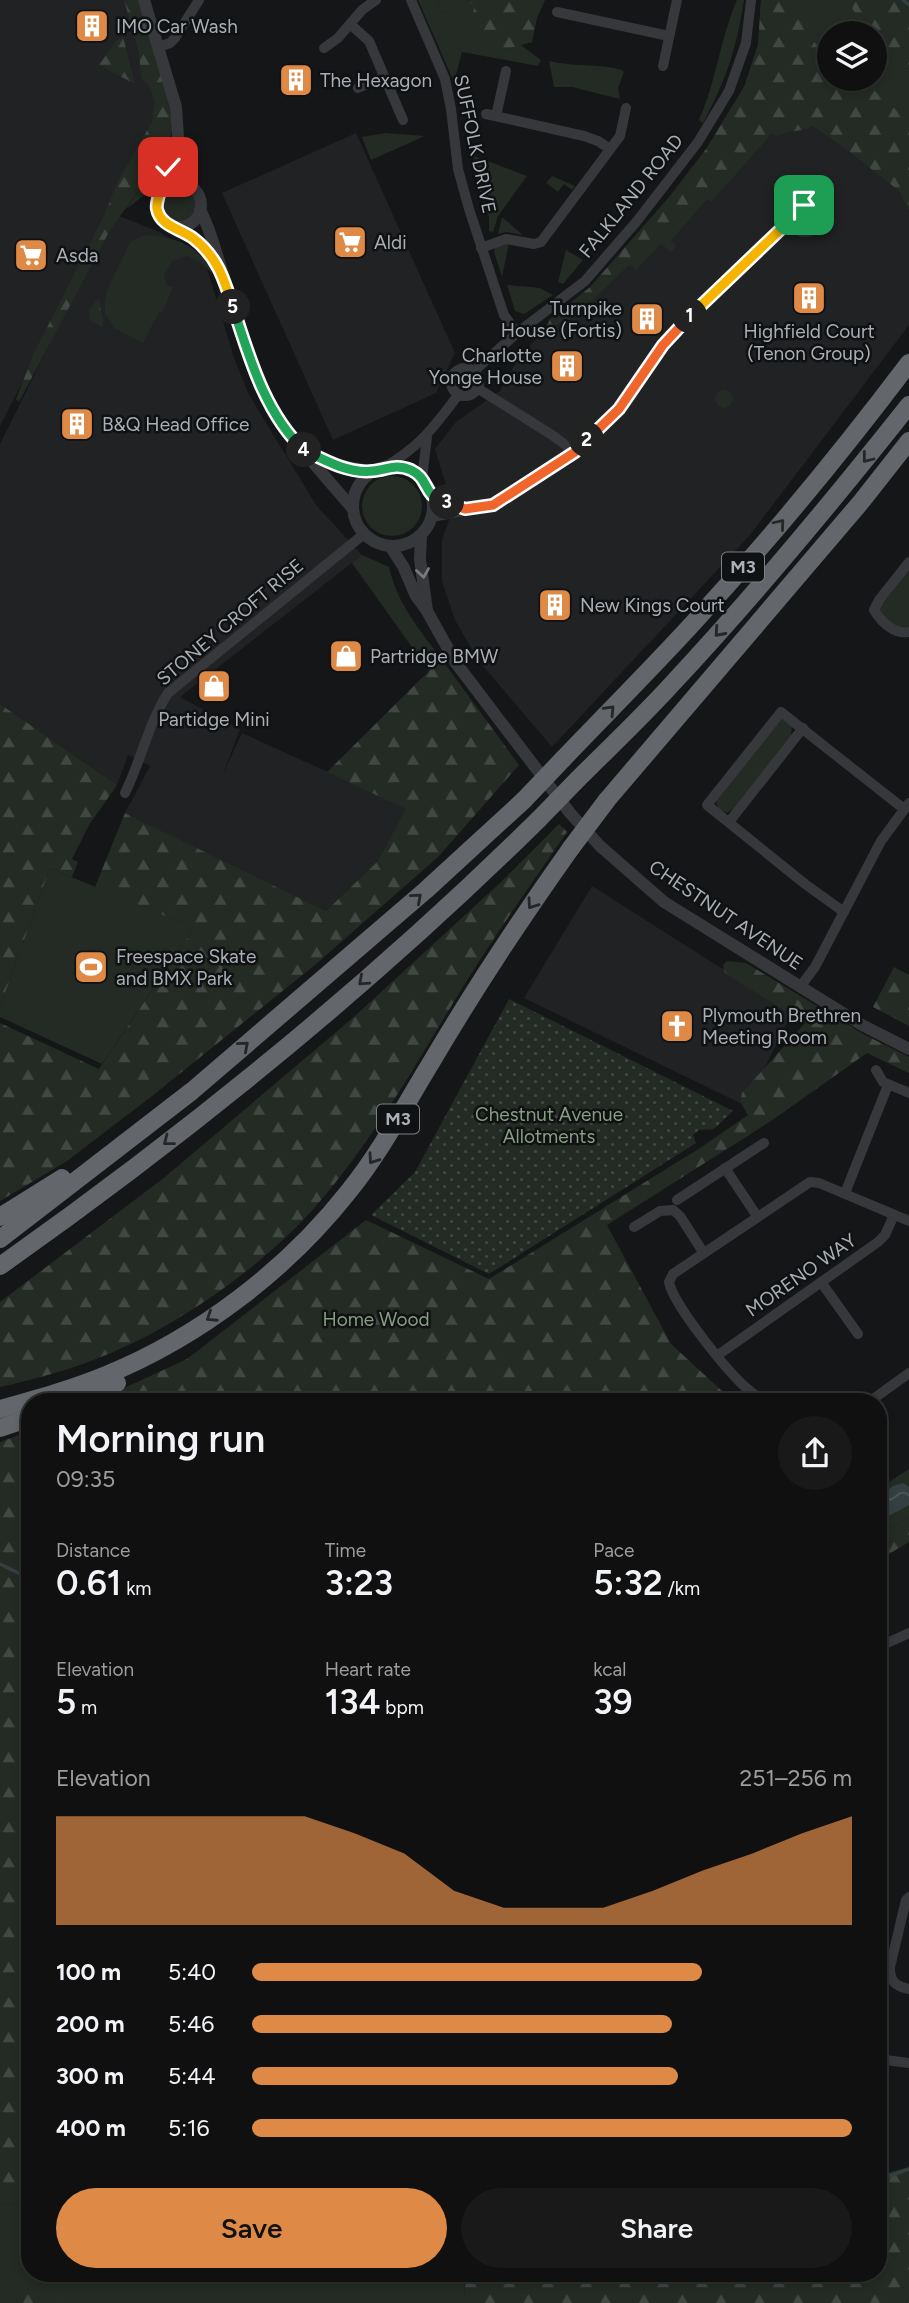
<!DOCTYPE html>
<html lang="en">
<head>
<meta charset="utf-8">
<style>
	:root { --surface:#101011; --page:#19191a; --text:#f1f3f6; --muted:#9c9d9f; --line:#303031; --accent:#de8a46 }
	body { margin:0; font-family:Figtree,sans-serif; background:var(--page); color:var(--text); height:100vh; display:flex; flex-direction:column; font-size:26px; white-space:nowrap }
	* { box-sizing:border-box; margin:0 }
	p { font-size:23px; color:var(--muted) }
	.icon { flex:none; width:38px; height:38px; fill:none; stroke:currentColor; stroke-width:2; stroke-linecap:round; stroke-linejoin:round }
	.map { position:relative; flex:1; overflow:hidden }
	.sheet { position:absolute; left:21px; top:1393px; width:866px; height:889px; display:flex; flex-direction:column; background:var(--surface); border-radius:28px; box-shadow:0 4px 10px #0003,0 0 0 2px var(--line) }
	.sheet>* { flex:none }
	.tools { position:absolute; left:817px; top:21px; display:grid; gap:14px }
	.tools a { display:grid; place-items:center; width:70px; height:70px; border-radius:50%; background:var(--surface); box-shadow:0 4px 10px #0003,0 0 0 2px var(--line); font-size:35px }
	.pin { position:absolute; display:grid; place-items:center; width:60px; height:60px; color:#fff; margin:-30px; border-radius:14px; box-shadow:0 4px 10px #0006 }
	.km { position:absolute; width:35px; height:35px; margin:-18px; border-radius:50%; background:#222; color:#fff; font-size:19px; line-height:35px; text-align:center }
	.round { display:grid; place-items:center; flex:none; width:74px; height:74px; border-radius:37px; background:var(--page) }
	.summary { display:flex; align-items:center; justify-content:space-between; height:119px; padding:0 35px }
	h1 { font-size:38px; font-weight:600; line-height:52px }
	.figures { display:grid; grid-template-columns:repeat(3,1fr); gap:10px; height:119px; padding:7px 35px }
	.figures div { display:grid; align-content:center }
	.figures b { font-size:35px; font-weight:600 }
	.figures small { font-size:19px; font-weight:400 }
	.figures p { font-size:19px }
	.chart { height:196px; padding:14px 35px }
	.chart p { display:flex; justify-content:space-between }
	.chart svg { width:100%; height:126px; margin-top:7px; fill:var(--accent); opacity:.7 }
	.cta { display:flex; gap:14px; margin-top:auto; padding:14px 35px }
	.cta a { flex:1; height:80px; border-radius:42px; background:var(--accent); color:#111; font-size:28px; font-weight:600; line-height:80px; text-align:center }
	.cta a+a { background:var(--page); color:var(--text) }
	ul { padding:0 35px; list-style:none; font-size:23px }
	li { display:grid; grid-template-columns:112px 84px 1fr; align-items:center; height:52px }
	li i { height:18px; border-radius:9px; background:var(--accent) }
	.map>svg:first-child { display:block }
	.built { fill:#212224 }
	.green { fill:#242b24; fill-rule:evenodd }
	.forest { fill:url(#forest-firs) }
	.garden { fill:url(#garden-dots) }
	.water { fill:url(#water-waves) }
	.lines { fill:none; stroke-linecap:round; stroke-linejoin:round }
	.stream { stroke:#343f42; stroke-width:3.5 }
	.minor { stroke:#37383b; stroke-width:10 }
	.tertiary { stroke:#37383b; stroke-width:12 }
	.motorway { stroke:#63676c; stroke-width:18 }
	.motorway-bridge { stroke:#63676c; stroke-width:18 }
	.oneway { stroke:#252628 }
	.oneway2 { stroke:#76797e }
	.split-1-casing { stroke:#fff; stroke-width:14 }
	.split-2-casing { stroke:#fff; stroke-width:14 }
	.split-3-casing { stroke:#fff; stroke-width:14 }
	.split-4-casing { stroke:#fff; stroke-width:14 }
	.split-5-casing { stroke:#fff; stroke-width:14 }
	.split-6-casing { stroke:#fff; stroke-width:14 }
	.split-1 { stroke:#f5b400; stroke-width:9 }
	.split-2 { stroke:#f0652b; stroke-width:9 }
	.split-3 { stroke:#f0652b; stroke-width:9 }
	.split-4 { stroke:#22a559; stroke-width:9 }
	.split-5 { stroke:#22a559; stroke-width:9 }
	.split-6 { stroke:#f5b400; stroke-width:9 }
	.labels { text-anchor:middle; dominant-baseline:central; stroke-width:5; stroke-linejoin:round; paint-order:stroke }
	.shield { fill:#101112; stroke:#7b8084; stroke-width:2 }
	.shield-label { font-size:18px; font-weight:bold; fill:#a9afb5 }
	.poi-label { font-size:19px; fill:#a9afb5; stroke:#101112; text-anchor:start }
	.street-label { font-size:19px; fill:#a9afb5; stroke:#101112 }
	.park-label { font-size:19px; fill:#869e81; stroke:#101112 }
</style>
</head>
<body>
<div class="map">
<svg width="909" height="2303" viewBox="0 0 909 2303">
	<defs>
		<pattern id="forest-firs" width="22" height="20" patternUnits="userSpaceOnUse" patternTransform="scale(1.75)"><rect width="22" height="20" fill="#242b24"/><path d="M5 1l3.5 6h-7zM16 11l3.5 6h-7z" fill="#414742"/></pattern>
		<pattern id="garden-dots" width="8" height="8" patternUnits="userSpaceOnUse" patternTransform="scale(1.75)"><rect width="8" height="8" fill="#242b24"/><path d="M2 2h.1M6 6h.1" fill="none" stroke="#414742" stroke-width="1.8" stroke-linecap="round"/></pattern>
		<pattern id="water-waves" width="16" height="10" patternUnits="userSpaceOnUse" patternTransform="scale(1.75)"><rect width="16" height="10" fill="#343f42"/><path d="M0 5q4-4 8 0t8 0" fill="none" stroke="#4f585b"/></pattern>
	</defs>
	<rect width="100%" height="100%" fill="#151617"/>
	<g class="built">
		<path d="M0,0h126l31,100 -5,29 -152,297z"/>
		<path d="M727,120l85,5 33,22 54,44 10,19v115l-159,210 -198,212 -74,-87 -23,-40 -13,-39v-41l11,-32 -18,-59 21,-27 44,-31 15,-27 -1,-2 31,-32 45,-40 41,-42 76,-97z"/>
		<path d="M356,133l99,220 -19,40 -103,47 -111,-247z"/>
		<path d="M114,214l43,17 47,27 30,100 14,35 68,112 46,50 -182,142 60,32 -17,45 19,-41 165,75 -30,54 -51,49 -201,-98 25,-47 -22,-11 -11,30 -117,-81v-260z"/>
		<path d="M592,886l121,77 81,45 -48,98 -222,-108z"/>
	</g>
	<g class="green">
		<path d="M418,0h19l5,13 26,-13 6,5v5l19,43 28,-8 20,15 -3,6 -76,-14 -8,30z"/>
		<path d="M737,0h7c-8,50 -17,78 -41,123l-4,-3c17,-38 21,-81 38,-120z"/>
		<path d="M761,0h148v210l-10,-19 -54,-43 -99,-67 12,-36zM830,33h45v46h-45z"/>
		<path d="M549,61c24,6 49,2 73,9l2,2 -6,16 2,11 -48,-12h-18z"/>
		<path d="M172,122l-2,24 -16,42 -28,21 25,-34z"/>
		<path d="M385,133l40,3 -54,24 -9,-23z"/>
		<path d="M474,156l53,20 -29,40 -5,16 -4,-1v-14l-9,-25z"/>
		<path d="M552,176l23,10 -3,4 -8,-6 -6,8 -12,-9z"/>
		<circle cx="179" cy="205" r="16"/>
		<path d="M502,217l21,18 -17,-3 -8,2z"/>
		<path d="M144,235c32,2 55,10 69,39l-13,-12 -13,-6 -15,5 -8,14 3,10 6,2 -11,26 -3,-1 -16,31 -29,-15 -9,-15v-13l3,-12 23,-47z"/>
		<path d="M509,243l-7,34 -8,-25 1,-4z"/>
		<path d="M566,250l17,10 -20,24 -5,-2z"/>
		<path d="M507,285l33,3 13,7 -29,19 -9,-3z"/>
		<circle cx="724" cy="399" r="9"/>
		<circle cx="392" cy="506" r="30"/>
		<path d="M362,555l27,12c9,38 28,59 51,90l-11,14 -77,-108z"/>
		<path d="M909,567v61l-11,1 -17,-14 -3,-9z"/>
		<path d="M781,719l11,6 -1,11 -58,73 -6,4 -9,-4 -2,-9z"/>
		<path d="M50,868l144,60 -92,136 -102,-47v-10z"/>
		<path d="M909,1469v49l-30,16 -1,-45z"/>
		<path d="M0,2203l30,3v67h435l-1,30h-464z"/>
	</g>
	<g class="forest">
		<path d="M124,0h16l27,89 5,33 -21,53 -40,53 -92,174 -3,-3 18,-46 70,-137 13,-33 35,-61 3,-20 -6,-17 -8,-7 -2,-26z"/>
		<path d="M437,0h31l-26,13z"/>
		<path d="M468,0h77l-8,18 -5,24 -39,11 -16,-10 -5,-18 2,-19z"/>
		<path d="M761,0h45v36l23,18 1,25h31l48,42v89l-10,-19 -54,-43 -33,-23 -3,4 -21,3 -12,4 -4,-3 -61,69 -4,-3 -36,41 5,6 -5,6 -10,-9 -25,27 -6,-6 -52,50 -33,16 5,-11 40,-32 79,-90 37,-48 39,-64 13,-40z"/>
		<path d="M847,0h62v77l-34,-35v-9h-7z"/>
		<path d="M123,37l12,47 -36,-19 17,-24z"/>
		<path d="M99,297c0,10 5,21 4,30l-13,-6 -1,-10z"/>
		<path d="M440,657l79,108 -81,92 -122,107 -164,132 -85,65 -67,40v-178l99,46 95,-141 -99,-41 30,-74 201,98 51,-49 29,-53 -79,-37 102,-101z"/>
		<path d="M0,704l117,81 -28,40 -17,34 6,3 -6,15 -22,-9 -50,139z"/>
		<path d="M559,824l8,8c-37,54 -75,107 -109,163 -44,72 -86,147 -142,211 -52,59 -136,119 -210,149 -33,14 -70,24 -106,32v-85l165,-125 190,-161 146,-134z"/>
		<path d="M727,961l19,2 117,71 46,23v16l-42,-20 -96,68 -164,104 64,119 63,58h-640l93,-43 179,-139 123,59 211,-131 48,-33c-5,-8 -9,-12 -6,-22l63,-70 -80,-50 -2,-8z"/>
		<path d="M894,967l15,8v51l-36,-19z"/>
		<path d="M30,1431v775l-30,-3v-761z"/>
		<path d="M909,1518v24l-30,18v-26z"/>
		<path d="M909,2167v136h-445l1,-30h413l1,-98z"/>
		<path d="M0,2288l63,15h-63z"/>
	</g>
	<path class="garden" d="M509,999l224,112 -19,18 -15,1 -6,5 3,8 -207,131 -118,-59 44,-43z"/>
	<path class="water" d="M903,1483l6,4v18l-30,16v-23l14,-12z"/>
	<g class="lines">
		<g class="stream">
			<path d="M903,0l6,5"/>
			<path d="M0,1564l25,12h5"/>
			<path d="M878,2180l31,-11"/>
		</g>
		<g class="minor">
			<path d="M411,0l34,79 6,30 7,60 11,40 35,106 13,18"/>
			<path d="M557,12l112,24"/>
			<path d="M350,24l19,17 34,79"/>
			<path d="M159,47l11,-4 5,-5 24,-38"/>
			<path d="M324,48l14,-10 24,-28 14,-10"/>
			<path d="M663,66l14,-66"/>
			<path d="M358,88l26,-11"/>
			<path d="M486,114l98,22 14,5 12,8"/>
			<path d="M496,116l10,-45"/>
			<circle cx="805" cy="219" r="13"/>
			<path d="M481,248l25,-9 28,5 7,-2 79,-106 6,-28"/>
			<circle cx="465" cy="382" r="14"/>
			<path d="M474,371l43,-38 68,-52 52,-60 61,-79 31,-51 17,-48 5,-43"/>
			<path d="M477,388l75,47 23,17"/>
			<path d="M383,468c38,-22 50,-40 76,-74"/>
			<path d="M422,478l5,-41"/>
			<path d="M432,495l32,14"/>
			<path d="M432,517l61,-12 82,-53 44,-43 54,-76 109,-105 9,-6"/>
			<path d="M909,562l-30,38 -5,10c7,12 21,25 35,22"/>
			<path d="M125,793c16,-32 23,-69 43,-100l196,-159"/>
			<path d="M729,822l74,-94"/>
			<path d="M844,912l-39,-28 -98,-79 74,-93 123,97"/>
			<path d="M800,987l15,-20 66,-126 28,-38"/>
			<path d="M876,1070l7,12 26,11"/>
			<path d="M725,1168l32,48"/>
			<path d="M845,1193l43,-108"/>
			<path d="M677,1200l87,-57"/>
			<path d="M634,1227l26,-16 13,-1 7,6 23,36"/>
			<path d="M821,1282l37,52"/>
			<path d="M718,1355l160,-113 7,-7 9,-20"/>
			<path d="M764,1402c-8,-7 -18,-13 -25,-21 -17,-17 -66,-77 -70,-99l4,-8 137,-92 9,1 90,38"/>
			<path d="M869,1402l40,-29"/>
			<path d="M878,1647l31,-14"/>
			<path d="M909,1897l-3,3 -16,67c0,15 5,19 19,22"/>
			<path d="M878,2059l31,4"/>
			<path d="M878,2087l4,-28"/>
		</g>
		<g class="tertiary">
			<path d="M144,0l32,107 4,61 5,16"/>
			<circle cx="179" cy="205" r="22"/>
			<path d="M163,190l13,-45"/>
			<path d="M200,210c11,20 15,40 22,61 10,32 19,66 31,98 21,55 63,96 100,140"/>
			<path d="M178,227l28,21 12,16"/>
			<path d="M306,451l30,14 37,7"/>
			<circle cx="393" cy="506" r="40"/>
			<path d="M421,536l-1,23 7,52"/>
			<path d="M390,546l13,20 13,30 11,15 29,52 114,150 30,33 64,56 198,123 47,24"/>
		</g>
		<g class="motorway">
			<path d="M563,759c44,-46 89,-91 132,-138 76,-83 147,-169 214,-258"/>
			<path d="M578,779c32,-32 64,-62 94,-95 83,-89 161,-183 237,-279"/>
			<path d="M607,800l254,-298 48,-61"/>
			<path d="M0,1217l62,-39"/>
			<path d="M0,1239l192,-148 234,-201 98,-90"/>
			<path d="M0,1266c191,-135 373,-283 539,-447"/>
			<path d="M76,1402l41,-19"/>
			<path d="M0,1409c36,-10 72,-20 106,-34 93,-38 181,-105 243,-184 33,-41 56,-86 83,-130 43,-73 90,-144 139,-213"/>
			<path d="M0,1428l30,-10"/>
		</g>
		<g class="motorway-bridge">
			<path d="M524,800l39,-41"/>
			<path d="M539,819l39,-40"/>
			<path d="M571,848l36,-48"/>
		</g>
	</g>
	<defs><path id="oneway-chevron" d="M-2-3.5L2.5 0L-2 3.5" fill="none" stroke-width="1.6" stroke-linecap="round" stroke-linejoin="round" transform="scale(1.75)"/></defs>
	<g class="oneway">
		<use href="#oneway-chevron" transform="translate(867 458) rotate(128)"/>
		<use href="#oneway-chevron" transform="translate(780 524) rotate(-50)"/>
		<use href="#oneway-chevron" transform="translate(719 632) rotate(132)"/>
		<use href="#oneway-chevron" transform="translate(610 710) rotate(-46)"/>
		<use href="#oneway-chevron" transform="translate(417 898) rotate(-41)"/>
		<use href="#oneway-chevron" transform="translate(532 904) rotate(125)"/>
		<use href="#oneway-chevron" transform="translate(363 981) rotate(138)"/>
		<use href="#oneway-chevron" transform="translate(244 1046) rotate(-41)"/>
		<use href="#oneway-chevron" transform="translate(168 1141) rotate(142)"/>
		<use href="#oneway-chevron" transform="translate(373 1159) rotate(125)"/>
		<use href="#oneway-chevron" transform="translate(211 1317) rotate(147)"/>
	</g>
	<use class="oneway2" href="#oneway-chevron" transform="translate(423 573) rotate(81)"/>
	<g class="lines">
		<g class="split-1-casing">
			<path id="split-1" d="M690,316l92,-88 10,-6 3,-13 9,-4"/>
		</g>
		<g class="split-2-casing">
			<path id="split-2" d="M587,440l32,-31 44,-64 27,-29"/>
		</g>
		<g class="split-3-casing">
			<path id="split-3" d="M447,502l18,7 28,-4 82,-53 12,-12"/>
		</g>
		<g class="split-4-casing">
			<path id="split-4" d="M304,450c20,10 45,24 69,21 14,-1 22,-8 38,-1 14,7 13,16 21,25 3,3 11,5 15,7"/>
		</g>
		<g class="split-5-casing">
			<path id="split-5" d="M233,307c16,49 32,107 71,143"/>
		</g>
		<g class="split-6-casing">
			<path id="split-6" d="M168,167c-2,11 -13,33 -11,42 3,17 24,20 36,29 24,18 31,41 40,69"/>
		</g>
		<use href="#split-1" class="split-1"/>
		<use href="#split-2" class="split-2"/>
		<use href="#split-3" class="split-3"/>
		<use href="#split-4" class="split-4"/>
		<use href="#split-5" class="split-5"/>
		<use href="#split-6" class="split-6"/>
	</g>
	<defs>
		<g id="building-square" transform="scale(1.75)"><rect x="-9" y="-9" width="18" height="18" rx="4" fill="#de8a46" stroke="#101112"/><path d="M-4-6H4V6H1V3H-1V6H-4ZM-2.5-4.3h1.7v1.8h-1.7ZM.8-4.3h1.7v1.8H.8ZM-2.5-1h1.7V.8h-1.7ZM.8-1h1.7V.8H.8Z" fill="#fff"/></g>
		<g id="supermarket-square" transform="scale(1.75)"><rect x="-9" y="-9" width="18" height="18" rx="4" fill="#de8a46" stroke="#101112"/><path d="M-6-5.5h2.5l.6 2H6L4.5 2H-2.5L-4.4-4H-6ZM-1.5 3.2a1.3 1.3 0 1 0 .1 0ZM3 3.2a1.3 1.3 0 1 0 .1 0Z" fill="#fff"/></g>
		<g id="shop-square" transform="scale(1.75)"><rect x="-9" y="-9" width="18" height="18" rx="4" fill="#de8a46" stroke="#101112"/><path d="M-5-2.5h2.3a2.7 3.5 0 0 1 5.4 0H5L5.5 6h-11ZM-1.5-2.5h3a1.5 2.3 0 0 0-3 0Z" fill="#fff"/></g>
		<g id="stadium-square" transform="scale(1.75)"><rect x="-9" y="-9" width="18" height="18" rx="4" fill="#de8a46" stroke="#101112"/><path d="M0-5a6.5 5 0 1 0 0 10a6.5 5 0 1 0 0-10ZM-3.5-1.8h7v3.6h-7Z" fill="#fff"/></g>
		<g id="church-square" transform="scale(1.75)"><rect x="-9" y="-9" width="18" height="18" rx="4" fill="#de8a46" stroke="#101112"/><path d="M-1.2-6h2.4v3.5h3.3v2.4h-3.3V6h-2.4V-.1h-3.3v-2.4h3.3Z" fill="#fff"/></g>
	</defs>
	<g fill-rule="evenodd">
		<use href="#building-square" x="92" y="26"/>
		<use href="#building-square" x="296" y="80"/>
		<use href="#supermarket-square" x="350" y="242"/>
		<use href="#supermarket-square" x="31" y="255"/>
		<use href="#building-square" x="809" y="298"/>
		<use href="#building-square" x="647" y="319"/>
		<use href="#building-square" x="567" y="366"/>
		<use href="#building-square" x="77" y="424"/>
		<use href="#building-square" x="555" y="605"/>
		<use href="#shop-square" x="346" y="656"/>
		<use href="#shop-square" x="214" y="686"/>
		<use href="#stadium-square" x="91" y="967"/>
		<use href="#church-square" x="677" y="1026"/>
	</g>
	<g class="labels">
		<g class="shield">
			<rect x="722" y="552.5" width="42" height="29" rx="5"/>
			<rect x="377" y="1104.5" width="42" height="29" rx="5"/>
		</g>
		<g class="shield-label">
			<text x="743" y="567">M3</text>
			<text x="398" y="1119">M3</text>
		</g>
		<g class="poi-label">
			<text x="116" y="26">IMO Car Wash</text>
			<text x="320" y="80">The Hexagon</text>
			<text x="374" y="242">Aldi</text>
			<text x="56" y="255">Asda</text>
			<text x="622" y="308" text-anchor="end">Turnpike<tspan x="622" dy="22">House (Fortis)</tspan></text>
			<text x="809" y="331" text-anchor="middle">Highfield Court<tspan x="809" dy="22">(Tenon Group)</tspan></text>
			<text x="542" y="355" text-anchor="end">Charlotte<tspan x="542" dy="22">Yonge House</tspan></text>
			<text x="102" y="424">B&amp;Q Head Office</text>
			<text x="580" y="605">New Kings Court</text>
			<text x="370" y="656">Partridge BMW</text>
			<text x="214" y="719" text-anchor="middle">Partidge Mini</text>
			<text x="116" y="956">Freespace Skate<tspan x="116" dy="22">and BMX Park</tspan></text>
			<text x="702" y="1015">Plymouth Brethren<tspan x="702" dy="22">Meeting Room</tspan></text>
		</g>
		<g class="street-label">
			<text transform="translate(475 144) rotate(78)">SUFFOLK DRIVE</text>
			<text transform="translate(631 196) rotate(-51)">FALKLAND ROAD</text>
			<text transform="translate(230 622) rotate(-40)">STONEY CROFT RISE</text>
			<text transform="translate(726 915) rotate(34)">CHESTNUT AVENUE</text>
			<text transform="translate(801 1275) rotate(-35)">MORENO WAY</text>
		</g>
		<g class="park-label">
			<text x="549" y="1114">Chestnut Avenue<tspan x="549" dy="22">Allotments</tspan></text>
			<text x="376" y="1319">Home Wood</text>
		</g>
	</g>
</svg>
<div class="tools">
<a><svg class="icon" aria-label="layers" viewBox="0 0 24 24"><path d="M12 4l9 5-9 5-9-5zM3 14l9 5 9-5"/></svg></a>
</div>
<div class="pin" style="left:804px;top:205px;background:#1e9e55"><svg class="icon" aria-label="arrive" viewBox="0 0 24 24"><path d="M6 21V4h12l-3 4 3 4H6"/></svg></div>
<div class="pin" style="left:168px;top:167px;background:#d93025"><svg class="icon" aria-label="check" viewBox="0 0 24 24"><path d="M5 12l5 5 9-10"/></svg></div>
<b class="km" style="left:690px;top:316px">1</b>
<b class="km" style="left:587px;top:440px">2</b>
<b class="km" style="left:447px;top:502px">3</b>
<b class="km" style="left:304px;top:450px">4</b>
<b class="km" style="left:233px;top:307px">5</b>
<section class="sheet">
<div class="summary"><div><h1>Morning run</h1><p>09:35</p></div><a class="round"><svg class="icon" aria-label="share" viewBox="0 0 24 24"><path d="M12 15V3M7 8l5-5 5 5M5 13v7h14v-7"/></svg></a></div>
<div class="figures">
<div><p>Distance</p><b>0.61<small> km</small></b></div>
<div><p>Time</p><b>3:23</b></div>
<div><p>Pace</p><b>5:32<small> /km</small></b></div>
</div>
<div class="figures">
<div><p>Elevation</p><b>5<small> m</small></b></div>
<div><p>Heart rate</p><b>134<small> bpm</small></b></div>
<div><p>kcal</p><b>39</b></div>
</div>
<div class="chart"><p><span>Elevation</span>251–256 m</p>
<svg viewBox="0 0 160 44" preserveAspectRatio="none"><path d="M0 44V6L10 6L20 6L30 6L40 6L50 6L60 12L70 19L80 32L90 38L100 38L110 38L120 32L130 25L140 19L150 12L160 6V44z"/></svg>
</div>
<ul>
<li><b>100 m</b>5:40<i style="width:75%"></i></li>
<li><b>200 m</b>5:46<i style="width:70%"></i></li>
<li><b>300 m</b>5:44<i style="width:71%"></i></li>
<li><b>400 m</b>5:16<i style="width:100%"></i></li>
</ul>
<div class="cta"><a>Save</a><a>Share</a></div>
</section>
</div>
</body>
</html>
